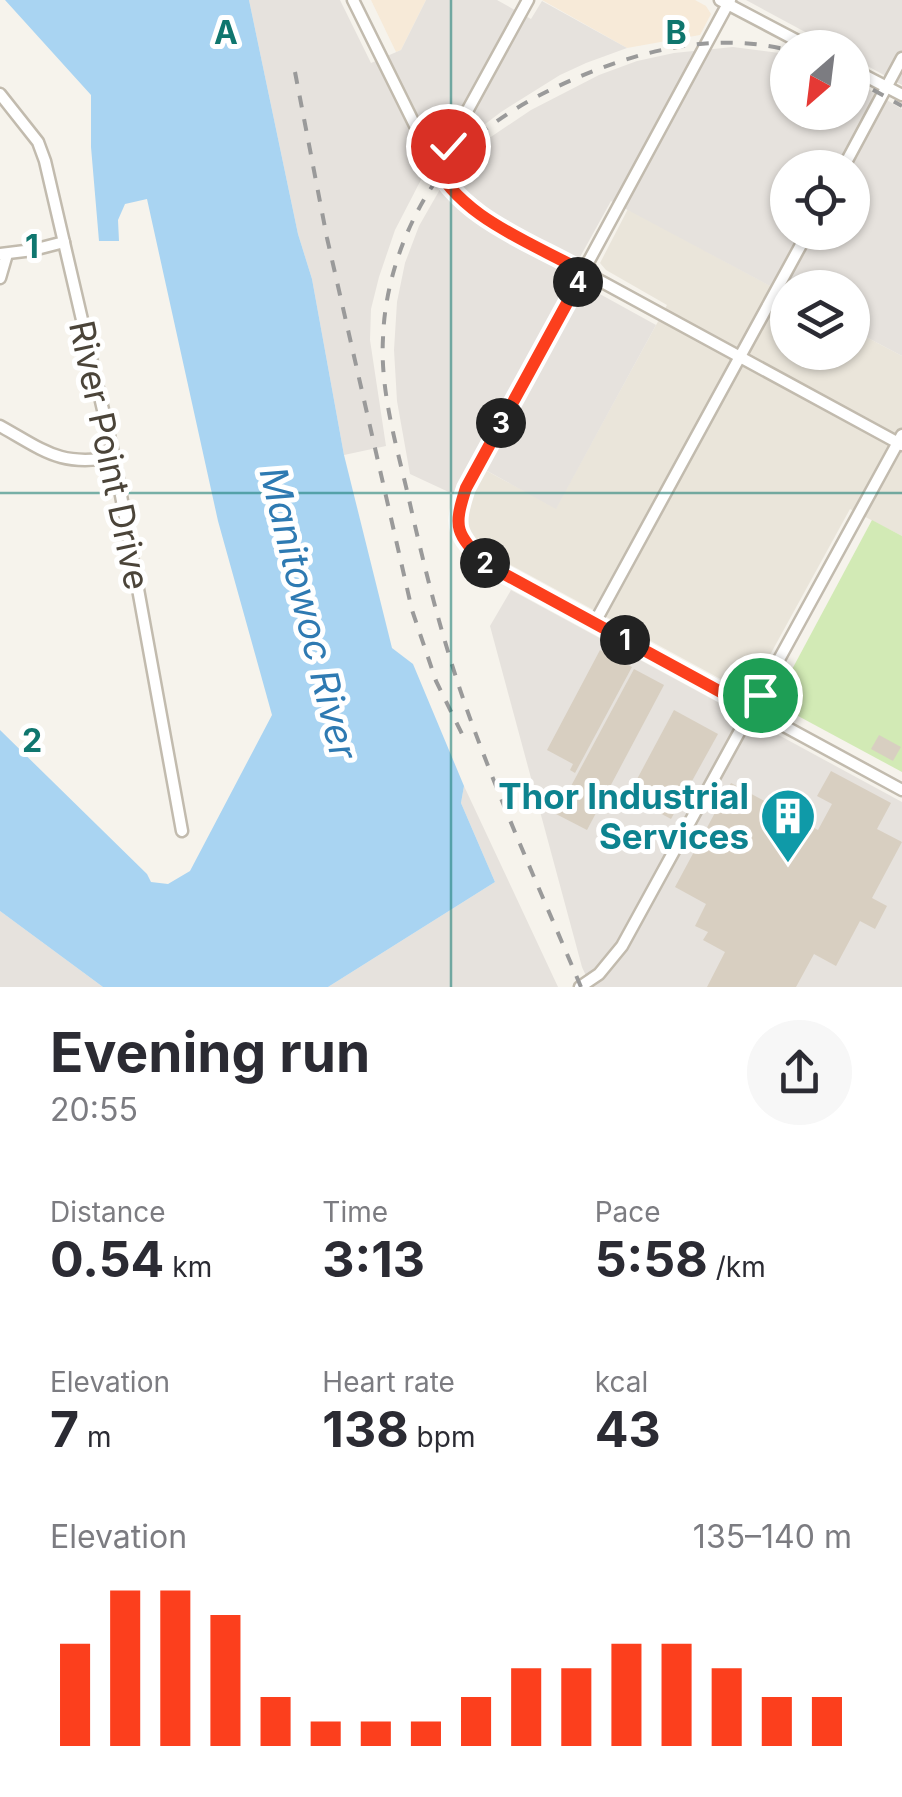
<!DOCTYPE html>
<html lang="en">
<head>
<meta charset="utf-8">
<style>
	:root { --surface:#fff; --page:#f7f7f7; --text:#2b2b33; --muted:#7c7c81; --accent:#fc3f1d }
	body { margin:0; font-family:Inter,sans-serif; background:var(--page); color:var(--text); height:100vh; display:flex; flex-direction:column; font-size:38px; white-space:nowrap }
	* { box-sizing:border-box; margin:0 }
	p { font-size:32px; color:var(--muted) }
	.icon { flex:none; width:55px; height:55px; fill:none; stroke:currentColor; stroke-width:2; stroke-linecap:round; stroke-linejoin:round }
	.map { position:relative; height:987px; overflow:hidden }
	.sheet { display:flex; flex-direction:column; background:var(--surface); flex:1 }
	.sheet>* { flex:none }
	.needle { width:65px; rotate:208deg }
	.controls { position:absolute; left:770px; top:30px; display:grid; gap:20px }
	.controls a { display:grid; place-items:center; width:100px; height:100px; border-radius:50%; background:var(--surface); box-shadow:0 2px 8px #0004; font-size:50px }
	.pin { position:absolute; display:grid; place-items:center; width:85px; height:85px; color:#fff; margin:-42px; border:5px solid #fff; border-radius:50%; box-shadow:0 2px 10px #0007 }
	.km { position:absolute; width:50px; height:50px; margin:-25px; border-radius:50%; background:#222; color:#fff; font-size:28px; line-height:50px; text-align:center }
	.round { display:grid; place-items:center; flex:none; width:105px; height:105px; border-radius:52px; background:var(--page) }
	.headline { display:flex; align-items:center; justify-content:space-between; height:170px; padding:0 50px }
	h1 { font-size:55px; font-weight:700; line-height:75px }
	.stats { display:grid; grid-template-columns:repeat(3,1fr); gap:15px; height:170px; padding:10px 50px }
	.stats div { display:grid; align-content:center }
	.stats b { font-size:50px; font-weight:700 }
	.stats small { font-size:28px; font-weight:400 }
	.stats p { font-size:28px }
	.chart { height:280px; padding:20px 50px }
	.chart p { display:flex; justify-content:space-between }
	.chart svg { width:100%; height:180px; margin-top:10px; stroke:var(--accent); stroke-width:6 }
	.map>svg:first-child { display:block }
	.residential { fill:#eae5da }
	.commercial { fill:#f7ead8 }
	.industrial { fill:#e6e2dd; fill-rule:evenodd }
	.green { fill:#d2eab5 }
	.water { fill:#a9d4f2 }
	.building { fill:#d8cfc1 }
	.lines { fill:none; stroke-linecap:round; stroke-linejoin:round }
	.minor-casing { stroke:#c2bbae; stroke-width:15 }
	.minor { stroke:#fff; stroke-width:10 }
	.rail { stroke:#9a9a9a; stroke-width:4; stroke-dasharray:12 12; stroke-linecap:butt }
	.route-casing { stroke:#fff; stroke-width:20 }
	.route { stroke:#fc3f1d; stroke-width:12 }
	.grid { fill:none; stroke:#0f766e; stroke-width:2.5; stroke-opacity:0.55 }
	.labels { text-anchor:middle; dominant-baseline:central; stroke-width:10; stroke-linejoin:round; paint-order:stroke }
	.street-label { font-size:35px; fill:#4b4439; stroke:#fff }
	.culture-label { font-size:35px; font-weight:bold; fill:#0d838f; stroke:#fff; text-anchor:end }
	.water-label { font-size:38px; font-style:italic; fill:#2e7ab2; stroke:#fff }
	.grid-label { font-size:32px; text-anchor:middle; font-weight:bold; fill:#0f766e; stroke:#fff; stroke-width:10; stroke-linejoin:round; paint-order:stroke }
</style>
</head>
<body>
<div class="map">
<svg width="902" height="987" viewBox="0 0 902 987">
	<rect width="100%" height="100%" fill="#f6f3ec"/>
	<path class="residential" d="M628,209l159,86 1,57h64l1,-22 49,26v180l-52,-27 -97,177 -6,5 -8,-2 -241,-131 -20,-13 -9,-10 -4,-16 1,-13 19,-36 71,38 111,-203 -61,-35 -6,-7z"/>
	<g class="commercial">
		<path d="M371,0h55l-25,50 -5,2z"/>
		<path d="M542,0h153l11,6 5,8 -11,21 -73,13z"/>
	</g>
	<g class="industrial">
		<path d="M249,0h91l31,63 30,-13 25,-50h71l34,19 11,-18 85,47 -41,15 -26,12 -59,37 -21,16 -26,-14 -11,21 -27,17 8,22 -29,56 -16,47 -8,32 -1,31 16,106 -42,9 -32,-176 -14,-45z"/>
		<path d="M746,0h156v85l-49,-27 -1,-10 -19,-1z"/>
		<path d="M733,47l54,7 1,58h64l1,-32 49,29v247l-49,-26 -1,-42h-64l-1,7 -176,-94 -42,76 87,48 -100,184 -85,-47 -18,32 -43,-20 -13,-73 -3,-51 3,-48 8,-39 14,-37 32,-56 22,-21 58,-39 68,-35 38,-14 37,-8zM788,168h64v64h-64z"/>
		<path d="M511,590l391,212v185h-311l-9,-20 -92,-341z"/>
		<path d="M464,786l94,201h-230l167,-105 -34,-79z"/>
		<path d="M0,911l103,76h-103z"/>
	</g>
	<path class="green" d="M872,520l30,16v236l-128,-69z"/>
	<path class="water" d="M5,0h244l49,234 14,45 32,176 48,193 21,16 51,122 -3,17 34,79 -167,105h-225l-103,-76v-181l147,144 4,8 17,2 22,-13 82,-156 -54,-194 -71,-322 -22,5 -7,16 1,21h-20l-8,-94v-52z"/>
	<g class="building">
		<path d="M600,650l32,17 -57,106 -5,-3 3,-6 -26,-14z"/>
		<path d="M634,669l30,16 -77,145 -31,-16z"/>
		<path d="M674,710l44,24 -47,85 -43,-23z"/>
		<path d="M879,735l22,12 -8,14 -22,-12z"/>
		<path d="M831,771l60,32 -14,26 25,13 -30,56 15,8 -12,23 -15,-8 -24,45 -22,-12 -18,33h-89l18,-35 -22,-12 5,-8 -13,-6 11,-22 -31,-17 56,-104 87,47 14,-26 -15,-8z"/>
	</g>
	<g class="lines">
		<g class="minor-casing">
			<g id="minor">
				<path d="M353,0l87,176 20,22 30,23 412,224"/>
				<path d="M720,0l91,48"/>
				<path d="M730,0l-264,488c-15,42 -9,46 20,76l416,226"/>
				<path d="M852,69l50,26"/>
				<path d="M0,94l38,48 7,19 69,296 68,374"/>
				<path d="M431,158l17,-12 80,-146"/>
				<path d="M843,168l59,-110"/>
				<path d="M0,254l33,-4 31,-8"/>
				<path d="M0,278l7,-24"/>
				<path d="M0,426c45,25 60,41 114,31"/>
				<path d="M594,624l214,-392"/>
				<path d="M580,987l19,-13 23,-28 280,-511"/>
			</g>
		</g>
		<use href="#minor" class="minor"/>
		<g class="rail">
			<path d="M295,72l32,166 85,372 24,71 28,57"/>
			<path d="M852,78l50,28"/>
			<path d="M581,987c-37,-88 -77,-176 -110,-266 -27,-74 -46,-150 -63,-226 -12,-51 -28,-105 -25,-157 2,-63 29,-133 71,-180 25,-27 60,-50 92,-66 73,-36 160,-63 242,-42"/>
		</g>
	</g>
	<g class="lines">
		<g class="route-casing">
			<path id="route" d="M448,146l-17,12c28,60 98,83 153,114l-118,216c-14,42 -9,46 20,76l266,145 8,-14"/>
		</g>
		<use href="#route" class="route"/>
	</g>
	<path class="grid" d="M451,0v987M0,493h902"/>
	<defs>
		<g id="building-pin" transform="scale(2.875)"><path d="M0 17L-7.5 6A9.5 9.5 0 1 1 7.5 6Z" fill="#0f9aa8" stroke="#fff"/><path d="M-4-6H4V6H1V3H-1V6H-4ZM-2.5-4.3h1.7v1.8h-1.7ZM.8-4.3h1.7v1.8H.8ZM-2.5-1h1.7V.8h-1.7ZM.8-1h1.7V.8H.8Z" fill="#fff"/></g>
	</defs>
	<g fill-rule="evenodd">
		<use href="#building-pin" x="788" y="816"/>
	</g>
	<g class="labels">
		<g class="street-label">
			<text transform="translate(110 455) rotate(78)">River Point Drive</text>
		</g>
		<g class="culture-label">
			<text x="749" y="796">Thor Industrial<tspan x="749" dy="40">Services</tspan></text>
		</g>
		<g class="water-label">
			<text transform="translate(309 613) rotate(76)">Manitowoc River</text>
		</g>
	</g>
	<g class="grid-label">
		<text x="226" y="44">A</text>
		<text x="676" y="44">B</text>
		<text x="32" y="258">1</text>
		<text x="32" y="752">2</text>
	</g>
</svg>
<div class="controls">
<a><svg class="needle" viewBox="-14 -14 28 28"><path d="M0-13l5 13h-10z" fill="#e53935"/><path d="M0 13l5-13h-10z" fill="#7c7c81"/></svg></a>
<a><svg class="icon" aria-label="locate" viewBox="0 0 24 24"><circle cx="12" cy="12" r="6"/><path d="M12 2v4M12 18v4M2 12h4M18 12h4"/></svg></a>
<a><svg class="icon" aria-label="layers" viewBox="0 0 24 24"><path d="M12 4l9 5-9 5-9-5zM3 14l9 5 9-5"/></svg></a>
</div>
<div class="pin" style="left:760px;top:695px;background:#1e9e55"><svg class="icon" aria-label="arrive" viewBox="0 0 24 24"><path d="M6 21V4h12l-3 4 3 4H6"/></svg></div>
<div class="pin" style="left:448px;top:146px;background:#d93025"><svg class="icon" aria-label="check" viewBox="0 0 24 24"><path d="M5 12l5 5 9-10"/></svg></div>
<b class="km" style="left:625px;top:640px">1</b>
<b class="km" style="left:485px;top:563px">2</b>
<b class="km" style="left:501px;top:423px">3</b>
<b class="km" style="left:578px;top:282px">4</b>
</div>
<section class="sheet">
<div class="headline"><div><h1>Evening run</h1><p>20:55</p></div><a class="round"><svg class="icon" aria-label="share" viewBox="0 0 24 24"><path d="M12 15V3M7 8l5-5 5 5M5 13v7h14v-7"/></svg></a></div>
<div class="stats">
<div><p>Distance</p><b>0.54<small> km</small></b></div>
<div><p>Time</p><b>3:13</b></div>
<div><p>Pace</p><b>5:58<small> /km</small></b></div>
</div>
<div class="stats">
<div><p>Elevation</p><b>7<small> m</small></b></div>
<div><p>Heart rate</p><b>138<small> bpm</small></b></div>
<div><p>kcal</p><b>43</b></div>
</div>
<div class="chart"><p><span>Elevation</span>135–140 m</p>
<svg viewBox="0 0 160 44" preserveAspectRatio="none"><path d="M5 44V19M15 44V6M25 44V6M35 44V12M45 44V32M55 44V38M65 44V38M75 44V38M85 44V32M95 44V25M105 44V25M115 44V19M125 44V19M135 44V25M145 44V32M155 44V32"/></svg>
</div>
</section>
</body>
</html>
